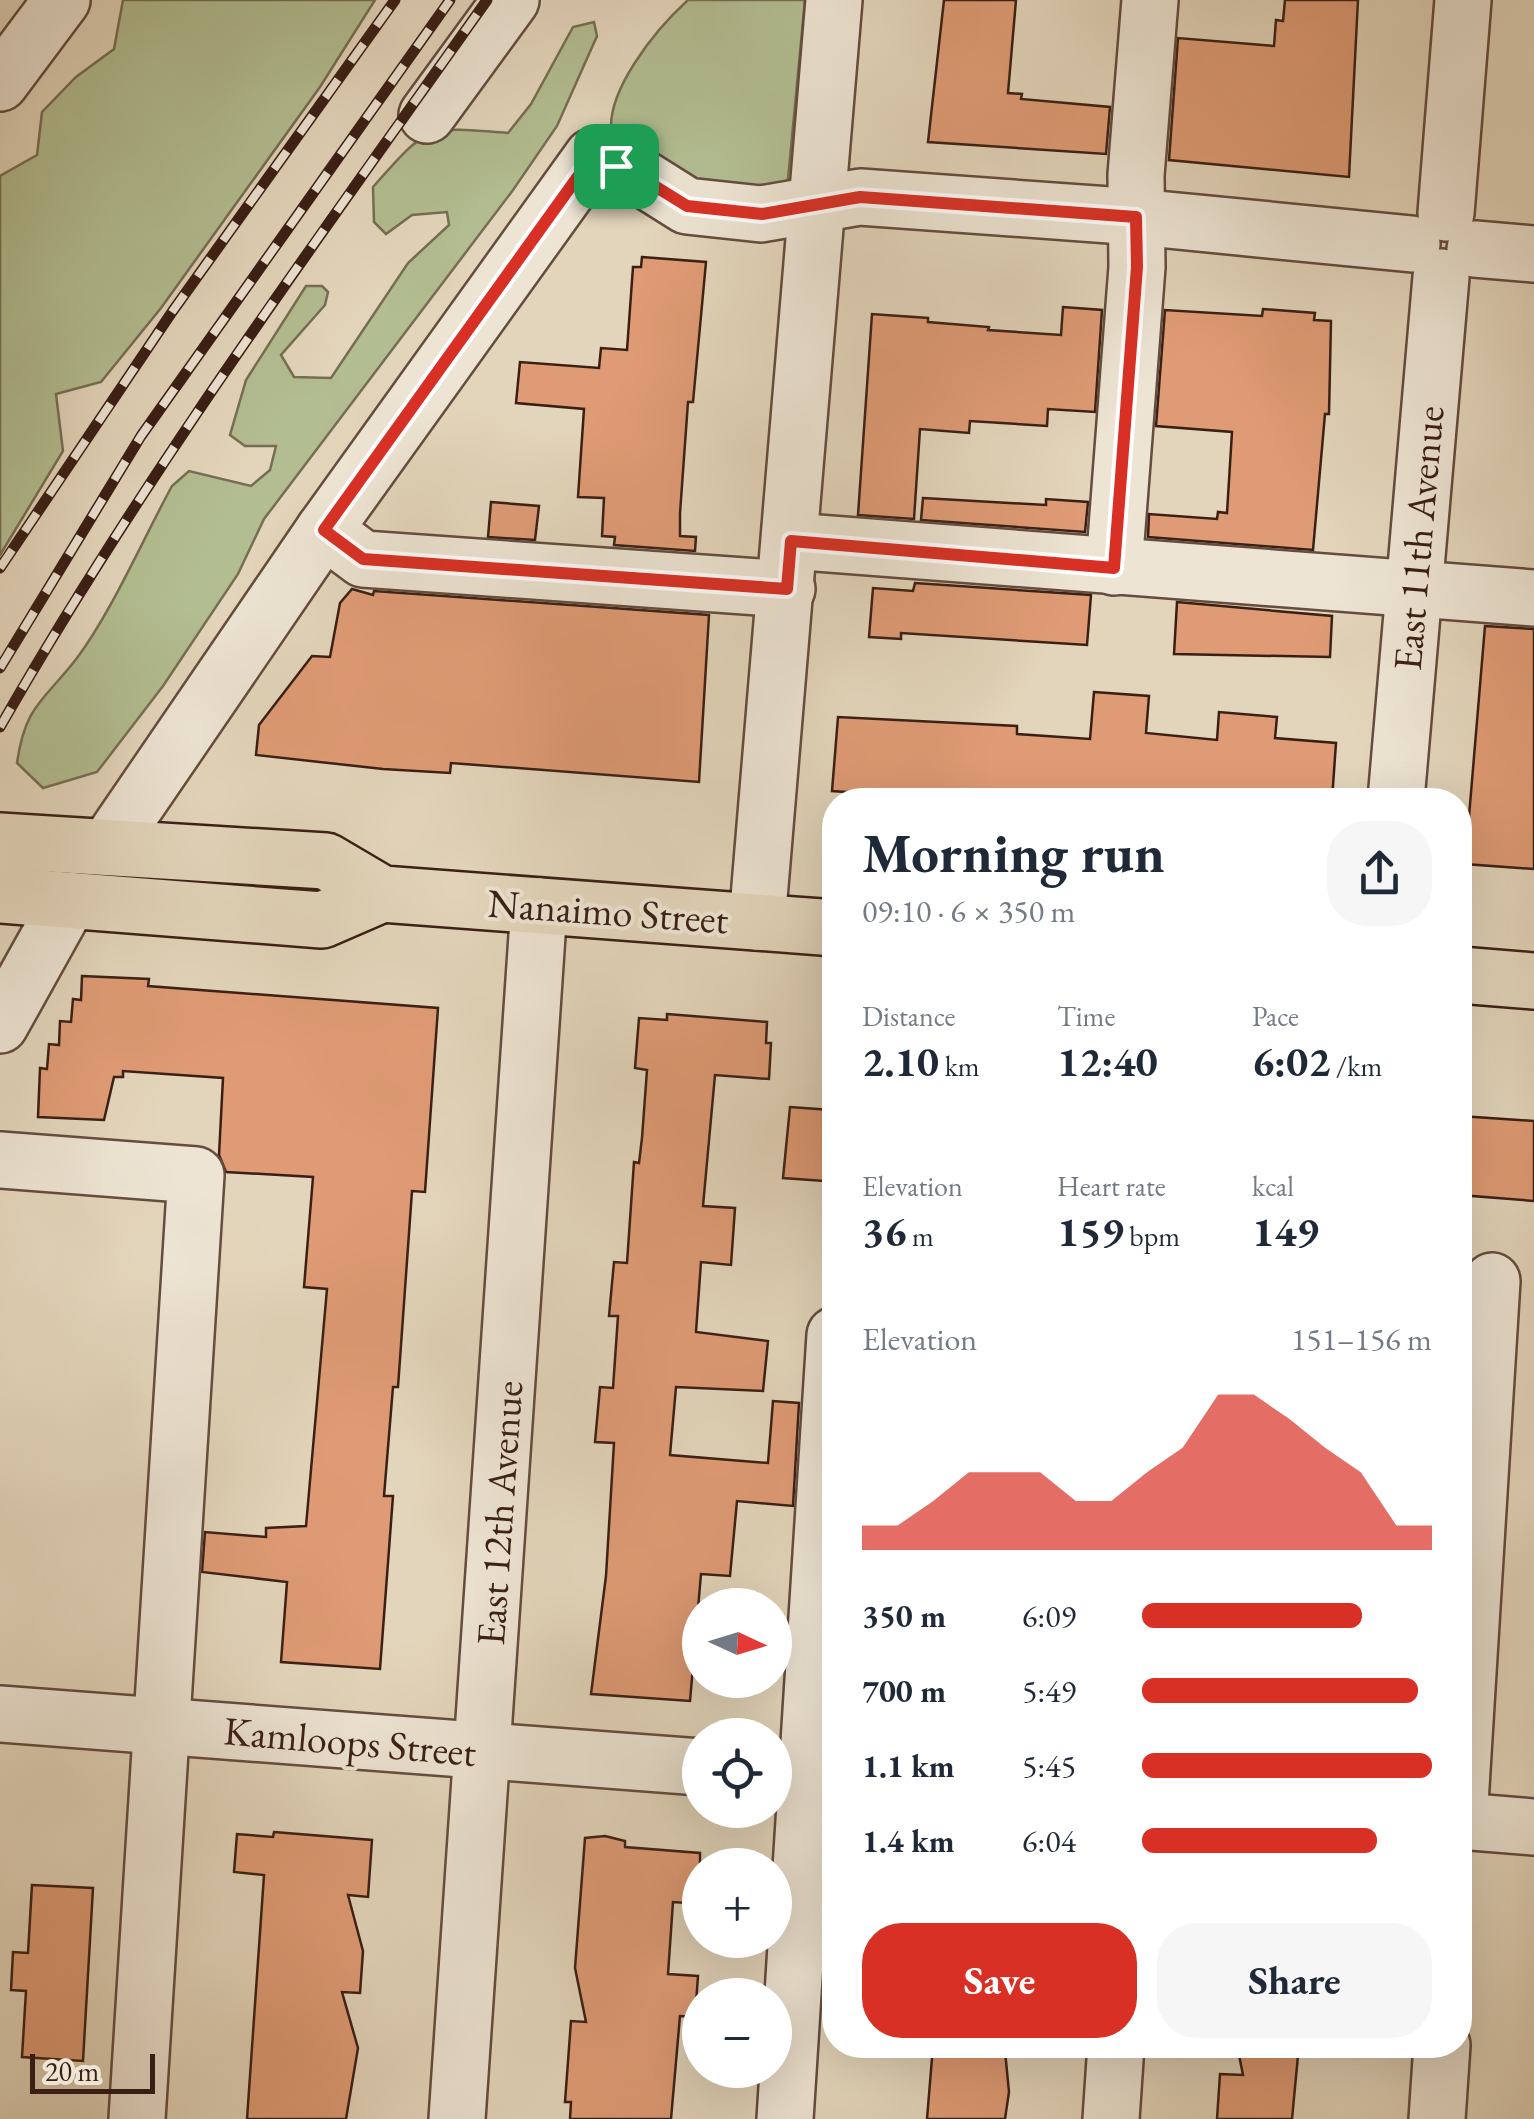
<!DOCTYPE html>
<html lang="en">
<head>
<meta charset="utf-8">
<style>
	:root { --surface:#fff; --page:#f6f6f7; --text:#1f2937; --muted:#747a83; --accent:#d93025 }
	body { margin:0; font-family:"EB Garamond",serif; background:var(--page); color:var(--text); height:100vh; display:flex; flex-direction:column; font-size:38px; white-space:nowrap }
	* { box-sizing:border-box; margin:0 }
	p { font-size:32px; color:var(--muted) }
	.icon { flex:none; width:55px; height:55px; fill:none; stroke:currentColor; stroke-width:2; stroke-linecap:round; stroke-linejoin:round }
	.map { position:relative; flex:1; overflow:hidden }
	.sheet { position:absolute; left:822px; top:788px; width:650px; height:1270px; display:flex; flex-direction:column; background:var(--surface); border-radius:40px; box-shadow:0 10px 40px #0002 }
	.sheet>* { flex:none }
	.needle { width:65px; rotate:94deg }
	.controls { position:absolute; left:682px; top:1588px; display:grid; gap:20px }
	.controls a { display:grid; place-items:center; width:110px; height:110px; border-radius:50%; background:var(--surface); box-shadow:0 10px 40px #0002; font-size:50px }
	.scale { position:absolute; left:30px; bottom:25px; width:125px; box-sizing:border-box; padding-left:10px; border:5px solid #3a1f15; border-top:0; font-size:28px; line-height:35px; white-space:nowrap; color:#3a1f15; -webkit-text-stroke:8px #ede4d3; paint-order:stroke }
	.pin { position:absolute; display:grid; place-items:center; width:85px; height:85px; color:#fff; margin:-42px; border-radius:20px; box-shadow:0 5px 15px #0006 }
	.round { display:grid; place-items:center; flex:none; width:105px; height:105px; border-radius:40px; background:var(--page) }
	.head { display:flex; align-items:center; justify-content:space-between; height:170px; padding:0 40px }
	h1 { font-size:55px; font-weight:700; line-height:75px }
	.metrics { display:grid; grid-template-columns:repeat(3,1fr); gap:15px; height:170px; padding:10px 40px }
	.metrics div { display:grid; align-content:center }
	.metrics b { font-size:42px; font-weight:700 }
	.metrics small { font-size:28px; font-weight:400 }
	.metrics p { font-size:28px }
	.chart { height:280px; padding:20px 40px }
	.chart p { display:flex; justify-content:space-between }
	.chart svg { width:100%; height:180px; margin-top:10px; fill:var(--accent); opacity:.7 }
	.action { display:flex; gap:20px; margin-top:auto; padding:20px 40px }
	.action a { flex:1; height:115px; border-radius:40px; background:var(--accent); color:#fff; font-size:40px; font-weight:700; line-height:115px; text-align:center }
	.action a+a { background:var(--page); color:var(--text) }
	ul { padding:0 40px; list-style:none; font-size:32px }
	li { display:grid; grid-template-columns:160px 120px 1fr; align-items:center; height:75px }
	li i { height:25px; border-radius:12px; background:var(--accent) }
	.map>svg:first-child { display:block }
	.green { fill:#b2bd91; stroke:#766e53; stroke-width:2.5 }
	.building { fill:#df9b75; stroke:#3a1f15; stroke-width:2.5 }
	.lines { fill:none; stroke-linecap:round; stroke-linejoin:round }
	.minor-casing { stroke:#644c3e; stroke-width:60 }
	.major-casing { stroke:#3a1f15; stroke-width:60 }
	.minor { stroke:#ede4d3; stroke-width:55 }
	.major { stroke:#e3d5bb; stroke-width:55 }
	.rail-casing { stroke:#3a1f15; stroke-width:11 }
	.rail { stroke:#ede4d3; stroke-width:8; stroke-dasharray:22; stroke-linecap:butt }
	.route-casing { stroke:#fff; stroke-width:20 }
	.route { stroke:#d93025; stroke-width:12 }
	.labels { text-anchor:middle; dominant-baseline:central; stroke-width:8; stroke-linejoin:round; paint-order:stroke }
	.street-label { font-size:40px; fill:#3a1f15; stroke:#ede4d3 }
</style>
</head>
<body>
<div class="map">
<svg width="1534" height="2119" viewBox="0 0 1534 2119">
	<rect width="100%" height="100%" fill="#e3d5bb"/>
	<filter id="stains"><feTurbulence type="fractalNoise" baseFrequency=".002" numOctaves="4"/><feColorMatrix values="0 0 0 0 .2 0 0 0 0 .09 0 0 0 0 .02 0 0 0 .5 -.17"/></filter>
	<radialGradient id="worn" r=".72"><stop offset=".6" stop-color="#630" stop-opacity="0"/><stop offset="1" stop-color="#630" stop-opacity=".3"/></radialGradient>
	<g class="green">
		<path d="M123,0h252l-55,87 -159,221 -60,74 -45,12 7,57 -63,104v-379l37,-21 5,-43 34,-35 38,-28z"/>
		<path d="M688,0h117l-17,179 -8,14 -49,12 -119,-68c-9,-44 45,-109 76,-137z"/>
		<path d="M594,22l3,14 -40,90 -44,64 -249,329 -26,55 -75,112 -66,86 -54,16 -26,-25c8,-58 27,-62 60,-105 34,-45 67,-121 95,-172l17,-15 62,15 19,-16 6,-24h-31l-15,-11 16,-55 60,-94h16l6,6 -3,13 -44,50 13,22 37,1 77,-115 41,-38 -2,-13 -35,3 -26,19 -12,-12 -1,-35c55,-62 52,-61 135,-54l23,-29 42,-77z"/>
	</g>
	<g class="building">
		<path d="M944,0h72l-8,93 14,1 -1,5 89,8 -4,47 -178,-12z"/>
		<path d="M1285,0h73l-9,177 -180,-17 9,-122 96,8 2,-26 7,1z"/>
		<path d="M642,257l64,5 -13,140h-5l-8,111v23l16,1 -1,14 -81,-6 1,-8 -13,-1 2,-38 -26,-1 6,-88 -68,-6 4,-41 79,6 2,-20 26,2 6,-83h8z"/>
		<path d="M1063,307l39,3 -7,102 -47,-3 -1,17 -77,-5 -1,12 -49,-4 -6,90 -56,-4 14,-201 56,4v4l61,5 -1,3 73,5z"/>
		<path d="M1263,309l52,4 -1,7 17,1 -2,93h-4l-12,136 -165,-13 1,-23 68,5 1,-7 9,1 5,-81 -76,-6 9,-116 97,6z"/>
		<path d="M923,498l123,7v-6l42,3 -3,30 -164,-12z"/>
		<path d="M491,502l48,4 -4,34 -47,-3z"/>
		<path d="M915,583l176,12 -4,50 -186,-12v6l-32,-2 4,-49 40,3z"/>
		<path d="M352,589l21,6 1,-4 335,24 -10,167 -248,-19 -1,10 -67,-4 -127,-14 3,-30 53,-69 18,1 10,-54z"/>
		<path d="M1177,602l155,14 -2,41 -156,-3z"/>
		<path d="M1485,626l49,3v240l-69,-5z"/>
		<path d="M1094,692l55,4 -3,37 71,7 2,-28 58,5 -2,21 61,5 -4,57h-363l-137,-9 6,-74 179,9v8l73,5z"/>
		<path d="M82,976l67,3 -1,7 290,22 -13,184 -13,-1 -14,196h-5l-9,109h9l-13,173 -99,-7 6,-80 -85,-10 3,-40 61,5v-9l40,-2 21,-237 -23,-2 9,-110 -87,-5 -7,-17 4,-77 -100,-7v6h-9l-10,43 -66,-3 2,-49 7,1 2,-25 10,1 1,-24 11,1 2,-23 8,1z"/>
		<path d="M667,1014l100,8 -1,21h5l-2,36 -54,-4 -12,131 32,2 -4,57 -30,-3 -5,70 72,9 -5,50 -87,-4 -6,68 98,8 5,-62 26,2 -6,103 -56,-5 -7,75 -29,-2 -11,127 -99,-7 15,-118 8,-133 -19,-1 5,-55 13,1 5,-72h-9l5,-54 13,1 7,-101 5,1 3,-25 5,-68 -12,-2 4,-50 28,2z"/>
		<path d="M790,1107l41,3 -7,71 -41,-3z"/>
		<path d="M1460,1116l74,5v80l-74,-6z"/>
		<path d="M274,1832l98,8 -4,57 -20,-2 15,56 -3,42 -18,-1 16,56 -12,71h-99l17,-244 -30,-3 3,-38 36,3z"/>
		<path d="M605,1836l20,5v6l75,6v51l-27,-2 -5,72 30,2 -3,41 -15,-1 -9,103h-101l1,-17h-6l6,-81 15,1 -11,-54 10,-130z"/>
		<path d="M32,1885l61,3 -10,173 -61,-4 4,-66 -15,-1 2,-38 15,1z"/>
		<path d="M1237,2045h62l-7,74h-75l3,-45 23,1z"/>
		<path d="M933,2046l72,5 4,41 -4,27h-78z"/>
	</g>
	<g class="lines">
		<g class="minor-casing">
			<g id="minor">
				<path d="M0,83l62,-83"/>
				<path d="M427,115l84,-115"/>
				<path d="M1446,213l17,-213"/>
				<path d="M1475,249l59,5"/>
				<path d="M324,530l39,29 424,30"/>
				<path d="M791,541l743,57"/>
				<path d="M1114,567l23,-300 -1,-92 14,-175"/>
				<path d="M1396,800l45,-523"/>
				<path d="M108,846l216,-316 268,-373 33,10 62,39 74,8 99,-17 277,20 275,27"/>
				<path d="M757,922l77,-922"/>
				<path d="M0,1025l69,-124"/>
				<path d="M0,1160l196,15 -59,944"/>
				<path d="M0,1714l700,53"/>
				<path d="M1460,1803l32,-522"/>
				<path d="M1460,1821l74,6"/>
				<path d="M457,2119l82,-1213"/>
				<path d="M785,2119l50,-784"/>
				<path d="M1111,2119l5,-74"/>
				<path d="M1437,2119l5,-74"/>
			</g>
		</g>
		<g class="major-casing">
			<g id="major">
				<path d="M0,841l326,20 56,33 453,34"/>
				<path d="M0,895l322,25 60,-26"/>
				<path d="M1460,975l74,6"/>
			</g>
		</g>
		<use href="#minor" class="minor"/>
		<use href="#major" class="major"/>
		<g class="rail-casing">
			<g id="rail">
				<path d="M0,568l172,-256 223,-312"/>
				<path d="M0,668l141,-232 309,-436"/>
				<path d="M0,727c145,-254 318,-488 487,-727"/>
			</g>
		</g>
		<use href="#rail" class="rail"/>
	</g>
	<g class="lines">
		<g class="route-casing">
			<path id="route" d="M592,157l32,10 63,39 75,8 98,-17 276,20 1,50 -23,301 -323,-27 -4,48 -424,-30 -39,-29z"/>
		</g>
		<use href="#route" class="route"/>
	</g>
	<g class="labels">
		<g class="street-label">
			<text transform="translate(1418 538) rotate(-85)">East 11th Avenue</text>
			<text transform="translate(608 911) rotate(4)">Nanaimo Street</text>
			<text transform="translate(499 1513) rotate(-86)">East 12th Avenue</text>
			<text transform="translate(350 1741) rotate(5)">Kamloops Street</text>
		</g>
	</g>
	<rect width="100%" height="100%" filter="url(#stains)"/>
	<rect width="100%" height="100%" fill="url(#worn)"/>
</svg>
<div class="controls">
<a><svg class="needle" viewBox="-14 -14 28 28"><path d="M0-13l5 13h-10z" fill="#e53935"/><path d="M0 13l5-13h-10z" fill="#747a83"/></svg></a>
<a><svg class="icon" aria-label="locate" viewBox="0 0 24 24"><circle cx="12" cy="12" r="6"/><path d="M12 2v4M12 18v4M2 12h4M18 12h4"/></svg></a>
<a>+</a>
<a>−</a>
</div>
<div class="scale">20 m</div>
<div class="pin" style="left:616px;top:166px;background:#1e9e55"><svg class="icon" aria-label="arrive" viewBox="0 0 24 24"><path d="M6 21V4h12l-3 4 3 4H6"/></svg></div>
<section class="sheet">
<div class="head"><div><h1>Morning run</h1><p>09:10 · 6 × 350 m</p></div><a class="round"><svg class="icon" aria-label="share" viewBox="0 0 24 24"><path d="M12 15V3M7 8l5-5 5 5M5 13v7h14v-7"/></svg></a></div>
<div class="metrics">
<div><p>Distance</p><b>2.10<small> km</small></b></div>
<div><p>Time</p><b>12:40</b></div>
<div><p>Pace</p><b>6:02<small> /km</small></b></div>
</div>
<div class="metrics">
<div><p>Elevation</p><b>36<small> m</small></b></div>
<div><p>Heart rate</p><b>159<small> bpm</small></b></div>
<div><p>kcal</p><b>149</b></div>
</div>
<div class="chart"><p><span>Elevation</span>151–156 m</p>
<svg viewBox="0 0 160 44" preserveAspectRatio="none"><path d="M0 44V38L10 38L20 32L30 25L40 25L50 25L60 32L70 32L80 25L90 19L100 6L110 6L120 12L130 19L140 25L150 38L160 38V44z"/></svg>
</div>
<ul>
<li><b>350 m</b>6:09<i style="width:76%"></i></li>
<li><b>700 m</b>5:49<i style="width:95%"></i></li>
<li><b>1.1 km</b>5:45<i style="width:100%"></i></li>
<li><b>1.4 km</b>6:04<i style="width:81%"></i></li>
</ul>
<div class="action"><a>Save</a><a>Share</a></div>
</section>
</div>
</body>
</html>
